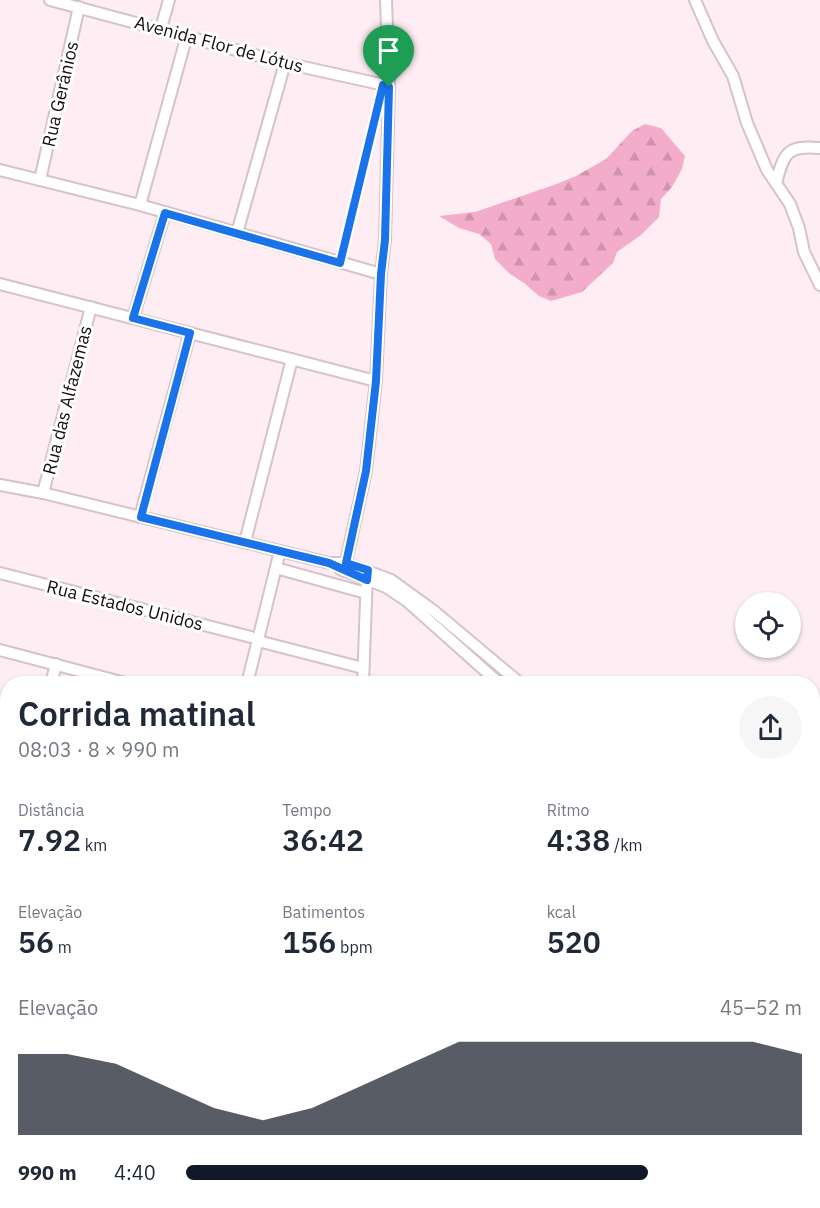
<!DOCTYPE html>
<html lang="pt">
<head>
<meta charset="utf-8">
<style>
	:root { --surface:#fff; --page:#f6f6f7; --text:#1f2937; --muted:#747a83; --accent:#111827 }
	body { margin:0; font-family:"IBM Plex Sans",sans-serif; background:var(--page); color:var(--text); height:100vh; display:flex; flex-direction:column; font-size:22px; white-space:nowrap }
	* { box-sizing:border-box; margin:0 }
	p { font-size:20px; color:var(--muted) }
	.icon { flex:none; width:33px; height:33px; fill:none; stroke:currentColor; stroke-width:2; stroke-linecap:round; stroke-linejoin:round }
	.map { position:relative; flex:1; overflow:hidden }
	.side { position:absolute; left:0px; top:676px; width:820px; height:532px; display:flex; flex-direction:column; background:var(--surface); border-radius:24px 24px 0 0; box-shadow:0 2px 4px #0004 }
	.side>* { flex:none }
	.fabs { position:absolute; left:735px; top:592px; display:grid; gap:12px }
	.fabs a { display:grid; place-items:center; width:66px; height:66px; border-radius:50%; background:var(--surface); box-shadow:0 2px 4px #0004; font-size:30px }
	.pin { position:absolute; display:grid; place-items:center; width:51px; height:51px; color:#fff; margin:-62px -26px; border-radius:50% 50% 50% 0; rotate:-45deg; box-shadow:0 0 6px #0007 }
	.pin .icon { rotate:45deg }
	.round { display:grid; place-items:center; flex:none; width:63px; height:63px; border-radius:32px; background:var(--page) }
	.overview { display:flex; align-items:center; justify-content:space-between; height:102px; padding:0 18px }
	h1 { font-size:33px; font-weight:600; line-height:45px }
	.figures { display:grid; grid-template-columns:repeat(3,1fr); gap:9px; height:102px; padding:6px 18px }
	.figures div { display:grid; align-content:center }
	.figures b { font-size:30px; font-weight:600 }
	.figures small { font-size:16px; font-weight:400 }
	.figures p { font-size:16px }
	.chart { height:168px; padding:12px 18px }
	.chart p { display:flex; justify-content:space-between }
	.chart svg { width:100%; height:108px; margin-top:6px; fill:var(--accent); opacity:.7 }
	ul { padding:0 18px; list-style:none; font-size:20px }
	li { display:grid; grid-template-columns:96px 72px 1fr; align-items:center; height:45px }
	li i { height:15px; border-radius:8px; background:var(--accent) }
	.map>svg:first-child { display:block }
	.forest { fill:url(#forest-firs) }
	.building { fill:url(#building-cross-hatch); stroke:#958389; stroke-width:1.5 }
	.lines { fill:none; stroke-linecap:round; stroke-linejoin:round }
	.street-casing { stroke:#d6c2c9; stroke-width:14 }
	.path { stroke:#ac9fa4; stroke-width:1.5; stroke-dasharray:1.5 4.5; stroke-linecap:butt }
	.street { stroke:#fff; stroke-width:10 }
	.route-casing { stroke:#fff; stroke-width:12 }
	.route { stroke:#1a73e8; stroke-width:8 }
	.labels { text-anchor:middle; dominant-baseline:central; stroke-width:6; stroke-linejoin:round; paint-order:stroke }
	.street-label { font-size:18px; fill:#150e11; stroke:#fff }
</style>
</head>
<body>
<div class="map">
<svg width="820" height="1208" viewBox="0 0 820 1208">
	<defs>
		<pattern id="forest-firs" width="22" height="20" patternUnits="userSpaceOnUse" patternTransform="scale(1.5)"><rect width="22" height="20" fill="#f3adca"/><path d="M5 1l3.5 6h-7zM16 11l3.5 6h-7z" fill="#cf94ac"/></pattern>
		<pattern id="building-cross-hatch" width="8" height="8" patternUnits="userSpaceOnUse" patternTransform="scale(1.5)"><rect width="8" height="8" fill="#c9b6bd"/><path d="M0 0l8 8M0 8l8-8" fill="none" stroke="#ac9ba1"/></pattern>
	</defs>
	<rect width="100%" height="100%" fill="#feeef4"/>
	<path class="forest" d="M645,124l16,4 24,28 -3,13 -10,18 -11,12 -2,18 -18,18 -24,17 -4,11 -31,29 -31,9 -12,-5 -15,-13 -14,-9 -15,-15 -4,-15 -12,-10 -20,-6 -20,-12 36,-4 79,-27 22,-9 30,-17 26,-28z"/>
	<path class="building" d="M5,1071l3,1v24l-8,-2z"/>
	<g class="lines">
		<g class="street-casing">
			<g id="street">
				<path d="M50,0l235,63 104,23"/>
				<path d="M695,0l18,41 20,35 14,47 20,47 23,34 9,24 5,24 16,33"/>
				<path d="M161,28l8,-28"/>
				<path d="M0,170l140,35 241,69"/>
				<path d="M40,180l39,-173"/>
				<path d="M776,183c8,-30 11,-38 44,-35"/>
				<path d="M140,205l47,-170"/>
				<path d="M237,233l48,-170"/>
				<path d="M0,284l376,97"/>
				<path d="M133,318l32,-105"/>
				<path d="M0,485l43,8 286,70h17l45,17 43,31 87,73"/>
				<path d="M43,493l48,-186"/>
				<path d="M140,517l50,-184"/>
				<path d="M245,542l47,-183"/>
				<path d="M276,568l90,25"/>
				<path d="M340,569l46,18 21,14 93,83"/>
				<path d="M344,571l22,-100 10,-90 5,-107 4,-34 4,-154 -3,-86"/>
				<path d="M0,573l251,64"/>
				<path d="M258,641l105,27"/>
				<path d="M0,650l129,34"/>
				<path d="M51,684l5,-20"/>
				<path d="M247,684l33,-133"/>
				<path d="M363,684l4,-111"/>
				<path d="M813,866l7,-6"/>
				<path d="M0,888l8,-30"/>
				<path d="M0,897l8,2"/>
				<path d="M813,906l7,7"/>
				<path d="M0,971l8,2"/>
				<path d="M0,1053l8,2"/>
			</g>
		</g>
		<path class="path" d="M342,253l35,-144"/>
		<use href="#street" class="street"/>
	</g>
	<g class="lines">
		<g class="route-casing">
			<path id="route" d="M383,85l6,2 -4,153 -4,34 -5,107 -10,90 -20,92 22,7 -1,10 -38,-17 -188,-46 49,-184 -57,-15 32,-105 175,50z"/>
		</g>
		<use href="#route" class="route"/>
	</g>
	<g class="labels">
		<g class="street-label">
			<text transform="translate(219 44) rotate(15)">Avenida Flor de Lótus</text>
			<text transform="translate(60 94) rotate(-77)">Rua Gerânios</text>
			<text transform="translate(67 400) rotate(-76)">Rua das Alfazemas</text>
			<text transform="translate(125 605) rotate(14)">Rua Estados Unidos</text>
		</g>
	</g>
</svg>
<div class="fabs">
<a><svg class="icon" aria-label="locate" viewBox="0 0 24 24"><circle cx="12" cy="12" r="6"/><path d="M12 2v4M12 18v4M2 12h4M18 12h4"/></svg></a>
</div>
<div class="pin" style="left:389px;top:87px;background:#1e9e55"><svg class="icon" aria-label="arrive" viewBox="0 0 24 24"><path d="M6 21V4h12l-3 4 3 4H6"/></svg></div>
<section class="side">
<div class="overview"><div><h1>Corrida matinal</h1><p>08:03 · 8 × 990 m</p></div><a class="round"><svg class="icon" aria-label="share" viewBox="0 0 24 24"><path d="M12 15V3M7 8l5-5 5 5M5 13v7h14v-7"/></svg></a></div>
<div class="figures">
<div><p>Distância</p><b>7.92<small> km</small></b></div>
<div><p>Tempo</p><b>36:42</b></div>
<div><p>Ritmo</p><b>4:38<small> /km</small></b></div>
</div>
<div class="figures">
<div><p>Elevação</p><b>56<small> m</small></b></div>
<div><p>Batimentos</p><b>156<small> bpm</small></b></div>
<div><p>kcal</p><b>520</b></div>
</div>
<div class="chart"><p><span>Elevação</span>45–52 m</p>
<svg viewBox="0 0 160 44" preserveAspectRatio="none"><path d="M0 44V11L10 11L20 15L30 24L40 33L50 38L60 33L70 24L80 15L90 6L100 6L110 6L120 6L130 6L140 6L150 6L160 11V44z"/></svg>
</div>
<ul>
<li><b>990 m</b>4:40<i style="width:75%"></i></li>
</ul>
</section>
</div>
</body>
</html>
